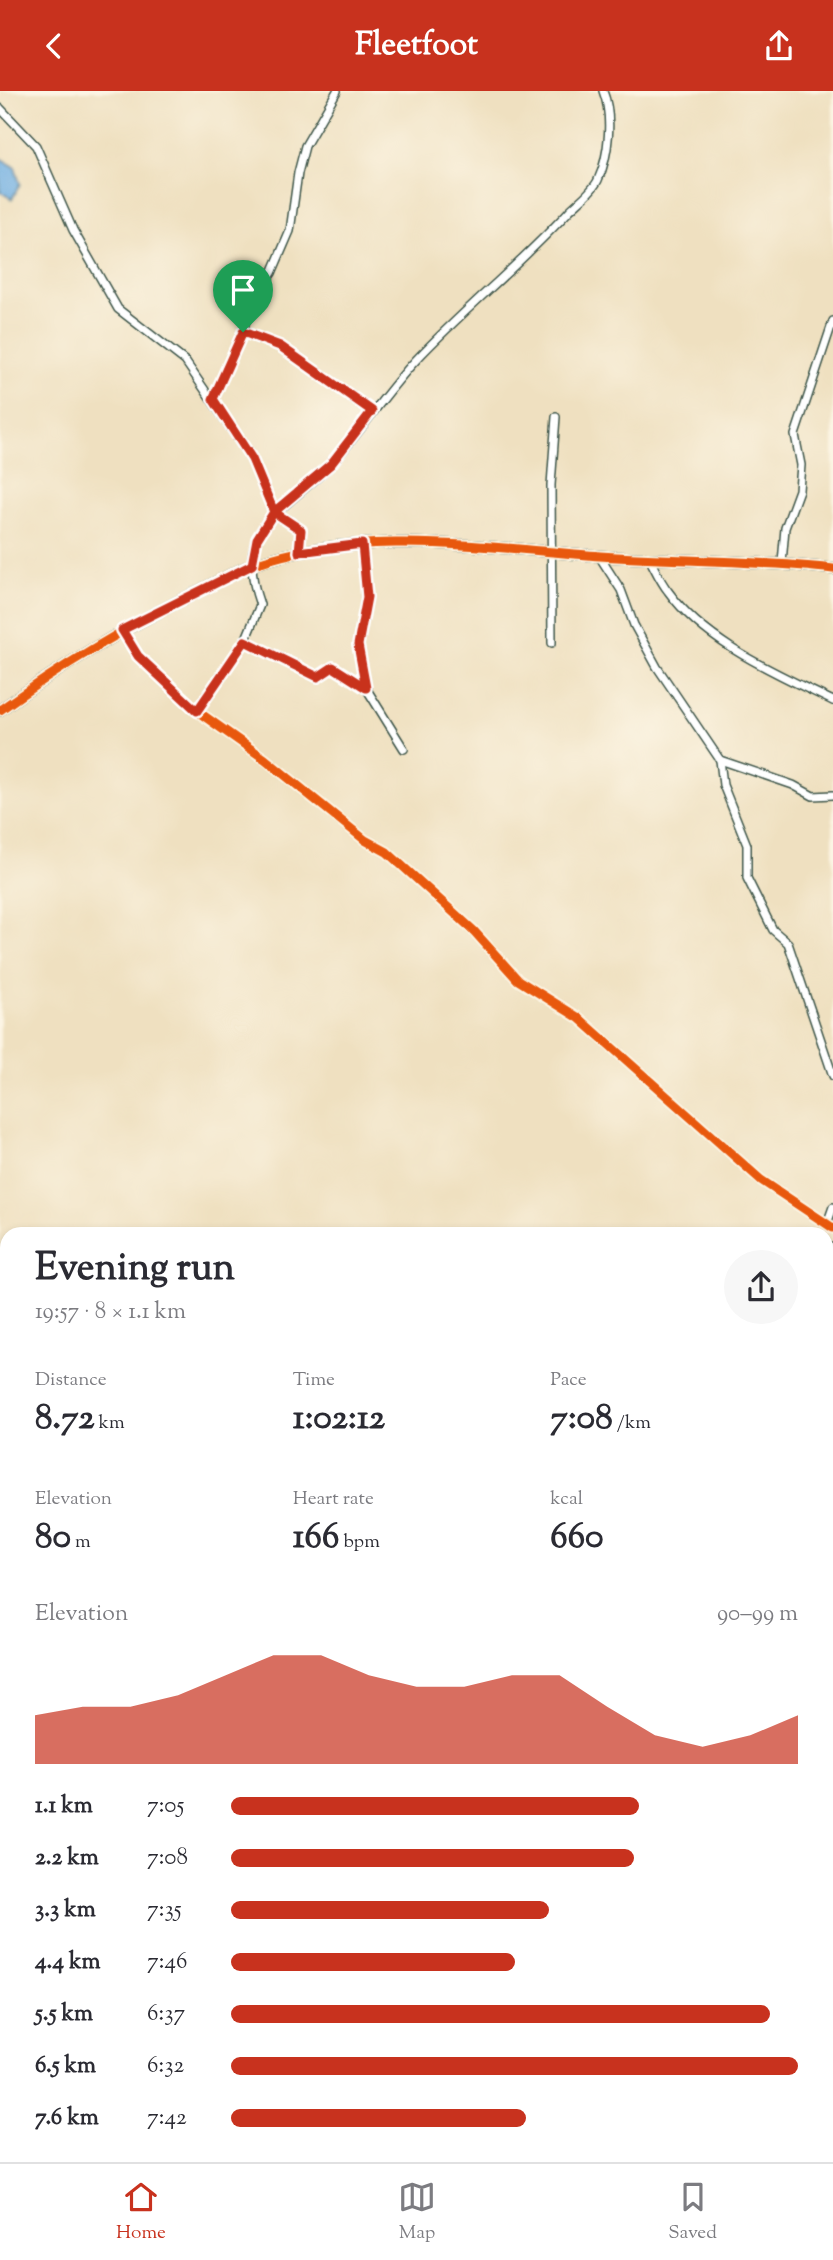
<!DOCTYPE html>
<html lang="en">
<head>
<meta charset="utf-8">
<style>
	:root { --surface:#fff; --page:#f7f7f7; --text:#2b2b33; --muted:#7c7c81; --line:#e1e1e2; --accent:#c8321e }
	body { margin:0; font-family:"Sorts Mill Goudy",serif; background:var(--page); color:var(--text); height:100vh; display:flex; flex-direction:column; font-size:26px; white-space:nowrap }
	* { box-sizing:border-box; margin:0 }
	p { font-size:23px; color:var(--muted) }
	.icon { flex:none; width:38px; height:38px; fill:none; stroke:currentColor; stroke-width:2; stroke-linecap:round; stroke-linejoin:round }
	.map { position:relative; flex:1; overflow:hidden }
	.side { position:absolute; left:0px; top:1136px; width:833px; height:936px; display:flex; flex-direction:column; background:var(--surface); border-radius:21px 21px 0 0; box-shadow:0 4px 10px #0003 }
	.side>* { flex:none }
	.pin { position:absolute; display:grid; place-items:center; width:60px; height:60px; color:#fff; margin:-72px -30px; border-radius:50% 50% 50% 0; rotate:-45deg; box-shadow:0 0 7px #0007 }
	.pin .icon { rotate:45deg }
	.round { display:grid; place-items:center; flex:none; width:74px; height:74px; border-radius:37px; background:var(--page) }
	.head { display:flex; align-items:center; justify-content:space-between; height:119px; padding:0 35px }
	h1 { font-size:38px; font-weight:800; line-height:52px }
	.figures { display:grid; grid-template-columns:repeat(3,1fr); gap:10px; height:119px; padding:7px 35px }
	.figures div { display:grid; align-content:center }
	.figures b { font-size:35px; font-weight:800 }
	.figures small { font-size:19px; font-weight:400 }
	.figures p { font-size:19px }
	.chart { height:196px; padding:14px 35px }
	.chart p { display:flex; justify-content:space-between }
	.chart svg { width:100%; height:126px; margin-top:7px; fill:var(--accent); opacity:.7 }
	ul { padding:0 35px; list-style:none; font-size:23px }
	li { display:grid; grid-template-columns:112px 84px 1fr; align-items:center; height:52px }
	li i { height:18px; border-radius:9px; background:var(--accent) }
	header { display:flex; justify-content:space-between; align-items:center; height:91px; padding:0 35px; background:var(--accent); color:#fff; font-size:32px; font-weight:800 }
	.tab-bar { display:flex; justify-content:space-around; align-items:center; height:98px; border-top:2px solid var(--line); background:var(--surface); font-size:19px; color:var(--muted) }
	.tab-bar a { display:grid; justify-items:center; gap:4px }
	.tab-bar .current { color:var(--accent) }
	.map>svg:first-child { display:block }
	.water { fill:#6fafe3; stroke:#47768c; stroke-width:2 }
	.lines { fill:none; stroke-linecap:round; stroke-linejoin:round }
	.minor-casing { stroke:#3e5549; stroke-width:10 }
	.tertiary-casing { stroke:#3e5549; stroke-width:13 }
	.minor { stroke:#fff; stroke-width:7 }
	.tertiary { stroke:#fff; stroke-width:10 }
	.cycleway-casing { stroke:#fcf5e5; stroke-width:13 }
	.cycleway { stroke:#e8590c; stroke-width:9 }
	.route-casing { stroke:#fff; stroke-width:14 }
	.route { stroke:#c8321e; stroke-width:9 }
</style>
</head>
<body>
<header><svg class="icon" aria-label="back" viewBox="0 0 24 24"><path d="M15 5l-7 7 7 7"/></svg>Fleetfoot<svg class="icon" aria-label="share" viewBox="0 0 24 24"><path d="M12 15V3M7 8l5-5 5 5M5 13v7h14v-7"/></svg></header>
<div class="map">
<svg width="833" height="2071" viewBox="0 0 833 2071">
	<rect width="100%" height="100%" fill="#fcf5e5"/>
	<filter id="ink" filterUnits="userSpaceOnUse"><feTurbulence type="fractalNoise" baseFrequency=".0143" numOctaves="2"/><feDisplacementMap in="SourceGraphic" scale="14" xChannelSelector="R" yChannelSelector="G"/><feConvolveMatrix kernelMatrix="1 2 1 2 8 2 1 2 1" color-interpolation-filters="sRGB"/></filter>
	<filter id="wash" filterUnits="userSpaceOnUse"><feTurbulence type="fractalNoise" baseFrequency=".00686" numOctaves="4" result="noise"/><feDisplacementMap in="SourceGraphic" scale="28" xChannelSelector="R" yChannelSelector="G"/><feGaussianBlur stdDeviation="1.57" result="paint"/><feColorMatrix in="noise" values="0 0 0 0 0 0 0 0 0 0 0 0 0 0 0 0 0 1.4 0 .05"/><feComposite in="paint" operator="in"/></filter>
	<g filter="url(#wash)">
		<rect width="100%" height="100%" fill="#efe0c0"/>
		<path class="water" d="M0,67l15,9 5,17 -8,15 -12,-8z"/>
	</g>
	<g filter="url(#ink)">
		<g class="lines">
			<g class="minor-casing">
				<g id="minor">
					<path d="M0,17l36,38 37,84 45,79 67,52 67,98 22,53 27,18 -2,22"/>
					<path d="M243,241l37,14 92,65"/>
					<path d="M213,308l30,-67 7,-27 22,-32 18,-42 8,-58 7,-27 32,-55"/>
					<path d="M362,453l5,53 -9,48 8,43 38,61"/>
					<path d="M599,465l22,34 13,35 23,42 63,93 73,25 20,11 20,-1"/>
					<path d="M649,467c6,11 11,23 19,33 38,53 108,82 165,110"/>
					<path d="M782,472l3,-35 14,-38 2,-25 -6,-30 38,-114"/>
					<path d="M122,539l16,26 59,55 68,48 100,81 22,12 86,78 45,50 61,38 182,162 72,48"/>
					<path d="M245,550l73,36 15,-10 33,21"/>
					<path d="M552,552l-1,-158 5,-68"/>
					<path d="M197,620l48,-70 15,-36c-29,-81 26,-93 72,-142 30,-33 54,-71 84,-103 49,-52 105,-96 153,-149 9,-9 24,-20 29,-31 11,-24 15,-64 5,-89"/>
					<path d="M720,669l3,25 24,60v33l26,52 15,13 45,133"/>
					<path d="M827,1133l6,-17"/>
					<path d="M826,1159l7,-3"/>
					<path d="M0,1219l7,-16"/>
					<path d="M0,1586l7,13"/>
					<path d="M0,1708l7,-2"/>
					<path d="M0,1825l7,23"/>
					<path d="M826,1881l7,-2"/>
					<path d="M826,1996l7,-2"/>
					<path d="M826,2007l7,5"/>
					<path d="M138,2065l1,6"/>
					<path d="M35,2071l1,-6"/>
					<path d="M177,2071l1,-6"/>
					<path d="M277,2071l2,-6"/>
				</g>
			</g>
			<g class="tertiary-casing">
				<g id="tertiary">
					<path d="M0,619c64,-46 120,-79 191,-115 20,-10 40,-22 61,-30 104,-38 240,-17 348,-9 78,5 155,4 233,13"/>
					<path d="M0,1174l7,8"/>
					<path d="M627,2065l1,6"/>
				</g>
			</g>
			<use href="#minor" class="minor"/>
			<use href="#tertiary" class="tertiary"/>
			<g class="cycleway-casing">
				<g id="cycleway">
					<path d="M122,539l16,26 59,55 68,48 100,81 22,12 86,78 45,50 61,38 182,162 72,48"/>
					<path d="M0,619c64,-46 120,-79 191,-115 20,-10 40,-22 61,-30 104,-38 240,-17 348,-9 78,5 155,4 233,13"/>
				</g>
			</g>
			<use href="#cycleway" class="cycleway"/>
		</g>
	</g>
	<g class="lines" filter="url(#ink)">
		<g class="route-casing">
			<path id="route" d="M243,241l-30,67 39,60 22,53 -17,27 -5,26 -130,65 16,26 59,55 48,-70 73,36 15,-10 33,21 -8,-43 9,-48 -5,-53 -63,8 2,-22 -27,-18 57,-48 41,-53 -92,-65 -37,-14"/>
		</g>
		<use href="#route" class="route"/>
	</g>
</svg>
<div class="pin" style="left:243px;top:241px;background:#1e9e55"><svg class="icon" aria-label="arrive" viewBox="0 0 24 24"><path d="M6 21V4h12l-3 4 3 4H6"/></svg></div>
<section class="side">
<div class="head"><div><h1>Evening run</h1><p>19:57 · 8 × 1.1 km</p></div><a class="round"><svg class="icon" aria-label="share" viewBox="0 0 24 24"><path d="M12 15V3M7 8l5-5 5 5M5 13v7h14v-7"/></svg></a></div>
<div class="figures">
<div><p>Distance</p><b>8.72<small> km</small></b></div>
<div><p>Time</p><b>1:02:12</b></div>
<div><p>Pace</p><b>7:08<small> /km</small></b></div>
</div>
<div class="figures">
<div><p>Elevation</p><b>80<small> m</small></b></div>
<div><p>Heart rate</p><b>166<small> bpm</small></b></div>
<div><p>kcal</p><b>660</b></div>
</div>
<div class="chart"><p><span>Elevation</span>90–99 m</p>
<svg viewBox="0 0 160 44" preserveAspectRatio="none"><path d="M0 44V27L10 24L20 24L30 20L40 13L50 6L60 6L70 13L80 17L90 17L100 13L110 13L120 24L130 34L140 38L150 34L160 27V44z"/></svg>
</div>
<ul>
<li><b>1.1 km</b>7:05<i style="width:72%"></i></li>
<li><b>2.2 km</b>7:08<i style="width:71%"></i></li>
<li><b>3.3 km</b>7:35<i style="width:56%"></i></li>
<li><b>4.4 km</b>7:46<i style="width:50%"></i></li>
<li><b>5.5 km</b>6:37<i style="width:95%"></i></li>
<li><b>6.5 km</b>6:32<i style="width:100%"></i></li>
<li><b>7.6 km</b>7:42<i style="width:52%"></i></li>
</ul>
</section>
</div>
<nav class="tab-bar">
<a class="current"><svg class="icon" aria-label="home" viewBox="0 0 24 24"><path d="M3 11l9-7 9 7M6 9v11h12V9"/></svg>Home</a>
<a><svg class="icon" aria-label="map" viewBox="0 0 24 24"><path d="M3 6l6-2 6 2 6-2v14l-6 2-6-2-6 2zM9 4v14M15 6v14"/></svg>Map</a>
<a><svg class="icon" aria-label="saved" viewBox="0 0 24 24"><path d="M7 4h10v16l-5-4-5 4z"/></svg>Saved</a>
</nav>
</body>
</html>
